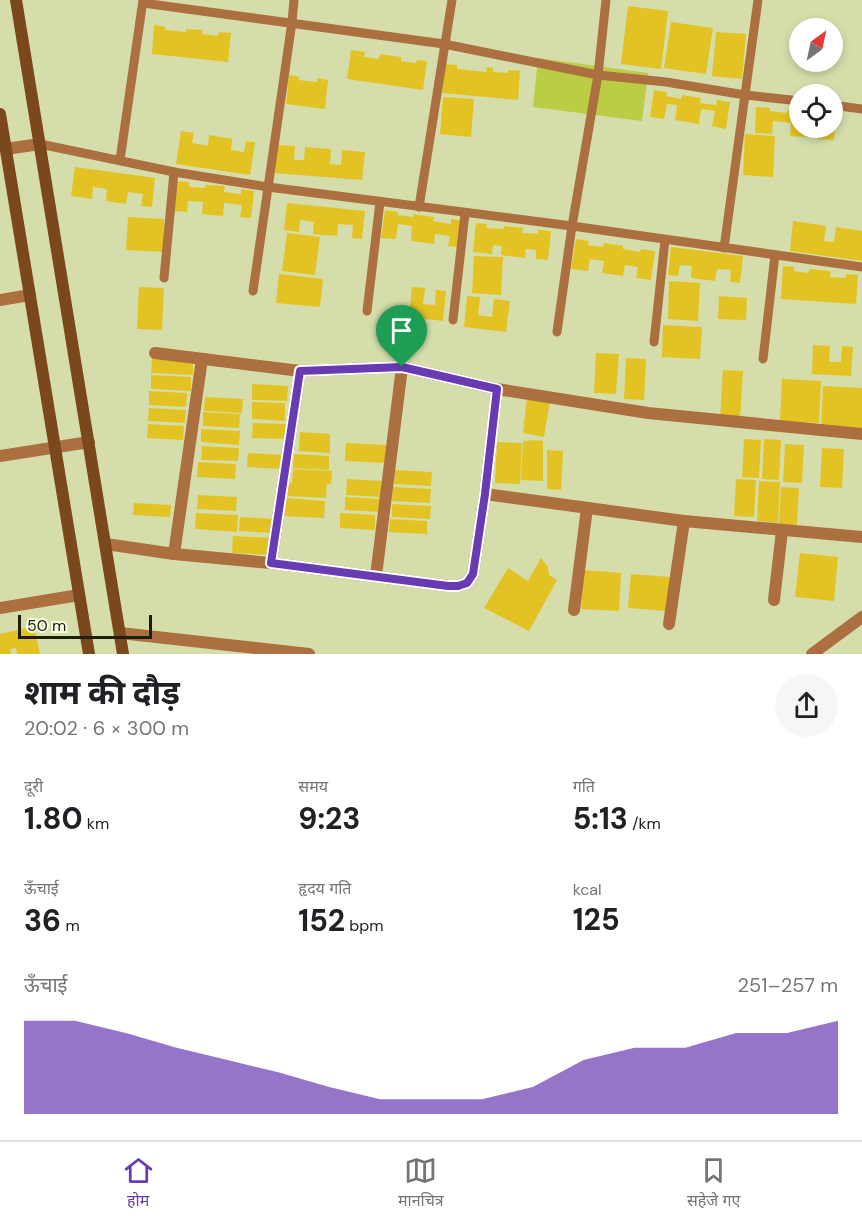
<!DOCTYPE html>
<html lang="hi">
<head>
<meta charset="utf-8">
<style>
	:root { --surface:#fff; --page:#f6f6f6; --text:#202124; --muted:#757577; --line:#e0e0e0; --accent:#693bb3 }
	body { margin:0; font-family:"DM Sans","Noto Sans Devanagari",sans-serif; background:var(--page); color:var(--text); height:100vh; display:flex; flex-direction:column; font-size:22px; white-space:nowrap }
	* { box-sizing:border-box; margin:0 }
	p { font-size:20px; color:var(--muted) }
	.icon { flex:none; width:33px; height:33px; fill:none; stroke:currentColor; stroke-width:2; stroke-linecap:round; stroke-linejoin:round }
	.map { position:relative; height:654px; overflow:hidden }
	.panel { display:flex; flex-direction:column; background:var(--surface); flex:1 }
	.panel>* { flex:none }
	.needle { width:39px; rotate:33deg }
	.fabs { position:absolute; left:789px; top:18px; display:grid; gap:12px }
	.fabs a { display:grid; place-items:center; width:54px; height:54px; border-radius:50%; background:var(--surface); box-shadow:0 3px 9px #0003; font-size:30px }
	.scale { position:absolute; left:18px; bottom:15px; width:134px; box-sizing:border-box; padding-left:6px; border:3px solid #1c1f0b; border-top:0; font-size:16px; line-height:21px; white-space:nowrap; color:#1c1f0b; -webkit-text-stroke:4px #f7fde3; paint-order:stroke }
	.pin { position:absolute; display:grid; place-items:center; width:51px; height:51px; color:#fff; margin:-62px -26px; border-radius:50% 50% 50% 0; rotate:-45deg; box-shadow:0 0 6px #0007 }
	.pin .icon { rotate:45deg }
	.round { display:grid; place-items:center; flex:none; width:63px; height:63px; border-radius:32px; background:var(--page) }
	.overview { display:flex; align-items:center; justify-content:space-between; height:102px; padding:0 24px }
	h1 { font-size:33px; font-weight:700; line-height:45px }
	.figures { display:grid; grid-template-columns:repeat(3,1fr); gap:9px; height:102px; padding:6px 24px }
	.figures div { display:grid; align-content:center }
	.figures b { font-size:30px; font-weight:700 }
	.figures small { font-size:16px; font-weight:400 }
	.figures p { font-size:16px }
	.chart { height:168px; padding:12px 24px }
	.chart p { display:flex; justify-content:space-between }
	.chart svg { width:100%; height:108px; margin-top:6px; fill:var(--accent); opacity:.7 }
	.menu { display:flex; justify-content:space-around; align-items:center; height:84px; border-top:2px solid var(--line); background:var(--surface); font-size:16px; color:var(--muted) }
	.menu a { display:grid; justify-items:center; gap:3px }
	.menu .current { color:var(--accent) }
	.map>svg:first-child { display:block }
	.green { fill:#bbcd44 }
	.building { fill:#e3c323 }
	.lines { fill:none; stroke-linecap:round; stroke-linejoin:round }
	.lane { stroke:#ac6f40; stroke-width:9 }
	.street { stroke:#ac6f40; stroke-width:12 }
	.secondary { stroke:#7b471c; stroke-width:12 }
	.route-casing { stroke:#fff; stroke-width:12 }
	.route { stroke:#693bb3; stroke-width:8 }
</style>
</head>
<body>
<div class="map">
<svg width="862" height="654" viewBox="0 0 862 654">
	<rect width="100%" height="100%" fill="#d5deab"/>
	<path class="green" d="M538,58l110,15 -6,48 -109,-14z"/>
	<g class="building">
		<path d="M628,6l40,5 -7,58 -40,-5z"/>
		<path d="M671,22l42,6 -7,46 -42,-6z"/>
		<path d="M154,25l11,2v3l21,2v-3l17,1 -1,4 16,2 1,-4 12,1 -3,29 -76,-8z"/>
		<path d="M716,32l30,2 -4,45 -30,-3z"/>
		<path d="M351,50l14,2 -1,5 15,2 1,-5 21,3v4l15,2 1,-3 10,1 -4,29 -76,-11z"/>
		<path d="M445,64l12,1v4l29,3 1,-5 6,1v4l15,1v-3l12,1 -2,29 -76,-7z"/>
		<path d="M289,75l11,2 -1,3 18,2v-4l11,2 -3,29 -39,-5z"/>
		<path d="M654,90l13,2 -1,4 15,3 1,-4 19,3 -1,5 16,2 1,-5 13,2 -4,27 -14,-3 3,-15 -14,-2 -2,15 -24,-4 2,-15 -10,-1 -3,15 -14,-2z"/>
		<path d="M443,97l31,2 -3,38 -31,-3z"/>
		<path d="M756,107l14,1v3l17,2 1,-3 12,1v17h9l-1,9 -18,-1 1,-13 -18,-2 -1,13 -17,-1z"/>
		<path d="M832,114h4l-2,26 -17,-1 1,-11h14z"/>
		<path d="M181,131l13,2 -2,10 16,3 1,-11 23,4 -1,11 13,2 2,-11 9,1 -5,33 -74,-11z"/>
		<path d="M745,134l30,2 -2,41 -30,-2z"/>
		<path d="M276,145l19,1 -1,14h10l1,-13 26,2 -1,15 11,1 1,-15 23,2 -3,28 -88,-7z"/>
		<path d="M75,167l80,11 -3,29 -11,-1 2,-12 -15,-2 -2,12 -20,-3 1,-12 -14,-2 -1,12 -21,-3z"/>
		<path d="M174,181l15,1v5l16,1v-3l20,1 -1,6 17,2v-5l13,2 -3,27 -11,-1 2,-12 -18,-2 -1,13 -21,-2 1,-12 -15,-1 -1,11 -15,-1z"/>
		<path d="M287,203l78,8 -3,28 -10,-1 1,-13 -15,-1 -1,12 -24,-2 1,-12 -14,-2 -1,12 -15,-2z"/>
		<path d="M385,210l13,2v3l15,2v-3l21,3 -1,4 18,3v-5l9,1 -3,27 -9,-1 2,-10 -15,-2 -1,10 -23,-3 1,-15 -14,-2 -2,15 -15,-1z"/>
		<path d="M128,217l36,2 -1,33 -37,-2z"/>
		<path d="M793,221l33,5 -2,15 10,1 2,-15 26,4v30l-72,-10z"/>
		<path d="M476,223l11,1 -1,4 18,1v-3l19,2 -1,5 16,1v-4l13,1 -3,29 -12,-1v-9l-10,-1 -1,9 -24,-3 1,-9 -9,-1 -1,9 -19,-2z"/>
		<path d="M287,233l33,4 -5,38 -33,-4z"/>
		<path d="M576,239l13,2 -1,4 15,2 1,-4 19,3v3l17,3 1,-3 14,2 -4,29 -15,-2 2,-11 -13,-2 -2,11 -21,-3 2,-12 -14,-2 -2,12 -17,-2z"/>
		<path d="M671,247l72,9 -3,27 -10,-1 1,-12 -14,-1 -2,12 -24,-3 1,-12 -12,-1 -2,11 -10,-1z"/>
		<path d="M474,256l29,1 -2,38 -29,-2z"/>
		<path d="M783,266l11,1v4l15,2v-4l22,2 -1,6 16,1v-4l12,1 -2,29 -75,-5z"/>
		<path d="M279,274l44,5 -3,28 -44,-4z"/>
		<path d="M669,281l31,2 -2,38 -30,-2z"/>
		<path d="M139,287l25,1 -2,42 -25,-1z"/>
		<path d="M412,287l13,1 -2,16 12,1 1,-15 10,1 -3,30 -34,-4z"/>
		<path d="M467,296l13,1 -2,18 14,2 2,-18 16,2 -4,31 -42,-5z"/>
		<path d="M719,296l28,2 -1,22 -28,-1z"/>
		<path d="M663,325l39,2 -2,32 -38,-2z"/>
		<path d="M813,345l17,1 -1,16h12l1,-16 11,1 -2,29 -39,-2z"/>
		<path d="M596,353l23,1 -3,40 -22,-1z"/>
		<path d="M152,357l41,2v16l-42,-2z"/>
		<path d="M626,358l20,1 -2,41 -20,-1z"/>
		<path d="M723,370l20,1 -3,48h-20z"/>
		<path d="M151,375l40,2v14l-40,-2z"/>
		<path d="M782,379l39,2 -2,42 -39,-2z"/>
		<path d="M252,384l36,2 -1,15 -35,-1z"/>
		<path d="M823,386l39,2v41l-41,-2z"/>
		<path d="M149,391l38,2 -1,14 -37,-2z"/>
		<path d="M205,397l38,2 -1,14 -38,-2z"/>
		<path d="M527,397l23,4 -6,36 -21,-4z"/>
		<path d="M252,402l33,1v18l-33,-2z"/>
		<path d="M149,408l37,2 -1,13 -37,-2z"/>
		<path d="M203,412l37,2 -1,14 -36,-2z"/>
		<path d="M253,423l35,1 -1,15 -35,-1z"/>
		<path d="M148,424l36,2 -1,14 -36,-2z"/>
		<path d="M201,429l39,2 -1,14 -38,-3z"/>
		<path d="M300,432l30,2v19l-31,-2z"/>
		<path d="M744,439l17,1 -2,38 -17,-1z"/>
		<path d="M764,439l17,1 -2,40 -17,-1z"/>
		<path d="M535,440l8,1v40l-22,-1 2,-39z"/>
		<path d="M497,442l25,1 -2,41 -25,-1z"/>
		<path d="M346,443l40,2 -1,18 -40,-2z"/>
		<path d="M785,444l19,1 -2,38 -19,-1z"/>
		<path d="M202,446l37,2 -1,13 -37,-1z"/>
		<path d="M822,448l22,1 -2,39 -22,-1z"/>
		<path d="M547,450l16,1 -2,39 -14,-1z"/>
		<path d="M248,453l33,2v14l-34,-2z"/>
		<path d="M294,454l35,2v14l-36,-2z"/>
		<path d="M198,462l38,2 -1,15 -38,-2z"/>
		<path d="M293,469l39,2 -1,13h-4l-1,14 -38,-2v-13h4z"/>
		<path d="M395,470l37,2 -1,14 -37,-2z"/>
		<path d="M347,479l34,2v16l-35,-2z"/>
		<path d="M736,479l20,1 -2,37 -20,-1z"/>
		<path d="M759,481l21,1 -2,41 -21,-2z"/>
		<path d="M393,487l38,2 -1,14 -38,-2z"/>
		<path d="M781,487l18,1 -2,37 -18,-1z"/>
		<path d="M198,495l39,2 -1,14 -39,-2z"/>
		<path d="M345,497l35,2 -1,13 -34,-2z"/>
		<path d="M286,498l39,3 -1,17 -39,-2z"/>
		<path d="M134,503l37,2 -1,12 -37,-2z"/>
		<path d="M392,504l39,2 -1,13 -38,-2z"/>
		<path d="M196,513l42,2 -1,17 -42,-3z"/>
		<path d="M340,513l35,2v15l-35,-2z"/>
		<path d="M240,517l34,2 -1,14 -34,-2z"/>
		<path d="M390,519l37,2v13l-38,-2z"/>
		<path d="M233,536l39,2 -1,17 -39,-2z"/>
		<path d="M800,553l38,4 -4,44 -39,-4z"/>
		<path d="M541,558l7,9 1,8 8,5 -28,51 -45,-23 24,-40 20,13z"/>
		<path d="M584,570l37,3 -2,38 -38,-2z"/>
		<path d="M631,574l39,3 -3,34 -39,-3z"/>
		<path d="M34,626l6,28h-23l-1,-6 -6,1 1,5h-11v-20z"/>
	</g>
	<g class="lines">
		<g class="lane">
			<path d="M143,3l301,41 154,31 68,7 79,13 55,6"/>
			<path d="M832,105l30,4"/>
			<path d="M40,144l134,28 94,15 304,39 290,41"/>
			<path d="M120,160l23,-160"/>
			<path d="M419,207l33,-207"/>
			<path d="M724,248l34,-248"/>
			<path d="M164,278l10,-106"/>
			<path d="M253,291l39,-269 2,-22"/>
			<path d="M367,311l13,-109"/>
			<path d="M453,320l12,-107"/>
			<path d="M557,332l15,-106 26,-151 8,-75"/>
			<path d="M654,342l11,-102"/>
			<path d="M763,359l12,-104"/>
		</g>
		<g class="street">
			<path d="M6,149l34,-5"/>
			<path d="M0,300l30,-5"/>
			<path d="M155,353l145,18 102,-4 95,22 151,24 214,21"/>
			<path d="M0,456l89,-14"/>
			<path d="M485,494l199,27 178,16"/>
			<path d="M106,544l68,10 97,9 177,23h10l9,-3 6,-9 12,-80 12,-105"/>
			<path d="M174,554l28,-195"/>
			<path d="M271,563l29,-192"/>
			<path d="M376,576l26,-209"/>
			<path d="M774,600l8,-69"/>
			<path d="M0,608l79,-13"/>
			<path d="M574,610l13,-102"/>
			<path d="M669,624l15,-103"/>
			<path d="M120,633l189,21"/>
			<path d="M812,654l50,-37"/>
		</g>
		<g class="secondary">
			<path d="M16,0l107,654"/>
			<path d="M0,114l89,540"/>
		</g>
	</g>
	<g class="lines">
		<g class="route-casing">
			<path id="route" d="M402,367l95,22 -12,105 -12,80 -6,9 -9,3h-10l-177,-23 29,-192z"/>
		</g>
		<use href="#route" class="route"/>
	</g>
</svg>
<div class="fabs">
<a><svg class="needle" viewBox="-14 -14 28 28"><path d="M0-13l5 13h-10z" fill="#e53935"/><path d="M0 13l5-13h-10z" fill="#757577"/></svg></a>
<a><svg class="icon" aria-label="locate" viewBox="0 0 24 24"><circle cx="12" cy="12" r="6"/><path d="M12 2v4M12 18v4M2 12h4M18 12h4"/></svg></a>
</div>
<div class="scale">50 m</div>
<div class="pin" style="left:402px;top:367px;background:#1e9e55"><svg class="icon" aria-label="arrive" viewBox="0 0 24 24"><path d="M6 21V4h12l-3 4 3 4H6"/></svg></div>
</div>
<section class="panel">
<div class="overview"><div><h1>शाम की दौड़</h1><p>20:02 · 6 × 300 m</p></div><a class="round"><svg class="icon" aria-label="share" viewBox="0 0 24 24"><path d="M12 15V3M7 8l5-5 5 5M5 13v7h14v-7"/></svg></a></div>
<div class="figures">
<div><p>दूरी</p><b>1.80<small> km</small></b></div>
<div><p>समय</p><b>9:23</b></div>
<div><p>गति</p><b>5:13<small> /km</small></b></div>
</div>
<div class="figures">
<div><p>ऊँचाई</p><b>36<small> m</small></b></div>
<div><p>हृदय गति</p><b>152<small> bpm</small></b></div>
<div><p>kcal</p><b>125</b></div>
</div>
<div class="chart"><p><span>ऊँचाई</span>251–257 m</p>
<svg viewBox="0 0 160 44" preserveAspectRatio="none"><path d="M0 44V6L10 6L20 11L30 17L40 22L50 27L60 33L70 38L80 38L90 38L100 33L110 22L120 17L130 17L140 11L150 11L160 6V44z"/></svg>
</div>
</section>
<nav class="menu">
<a class="current"><svg class="icon" aria-label="home" viewBox="0 0 24 24"><path d="M3 11l9-7 9 7M6 9v11h12V9"/></svg>होम</a>
<a><svg class="icon" aria-label="map" viewBox="0 0 24 24"><path d="M3 6l6-2 6 2 6-2v14l-6 2-6-2-6 2zM9 4v14M15 6v14"/></svg>मानचित्र</a>
<a><svg class="icon" aria-label="saved" viewBox="0 0 24 24"><path d="M7 4h10v16l-5-4-5 4z"/></svg>सहेजे गए</a>
</nav>
</body>
</html>
